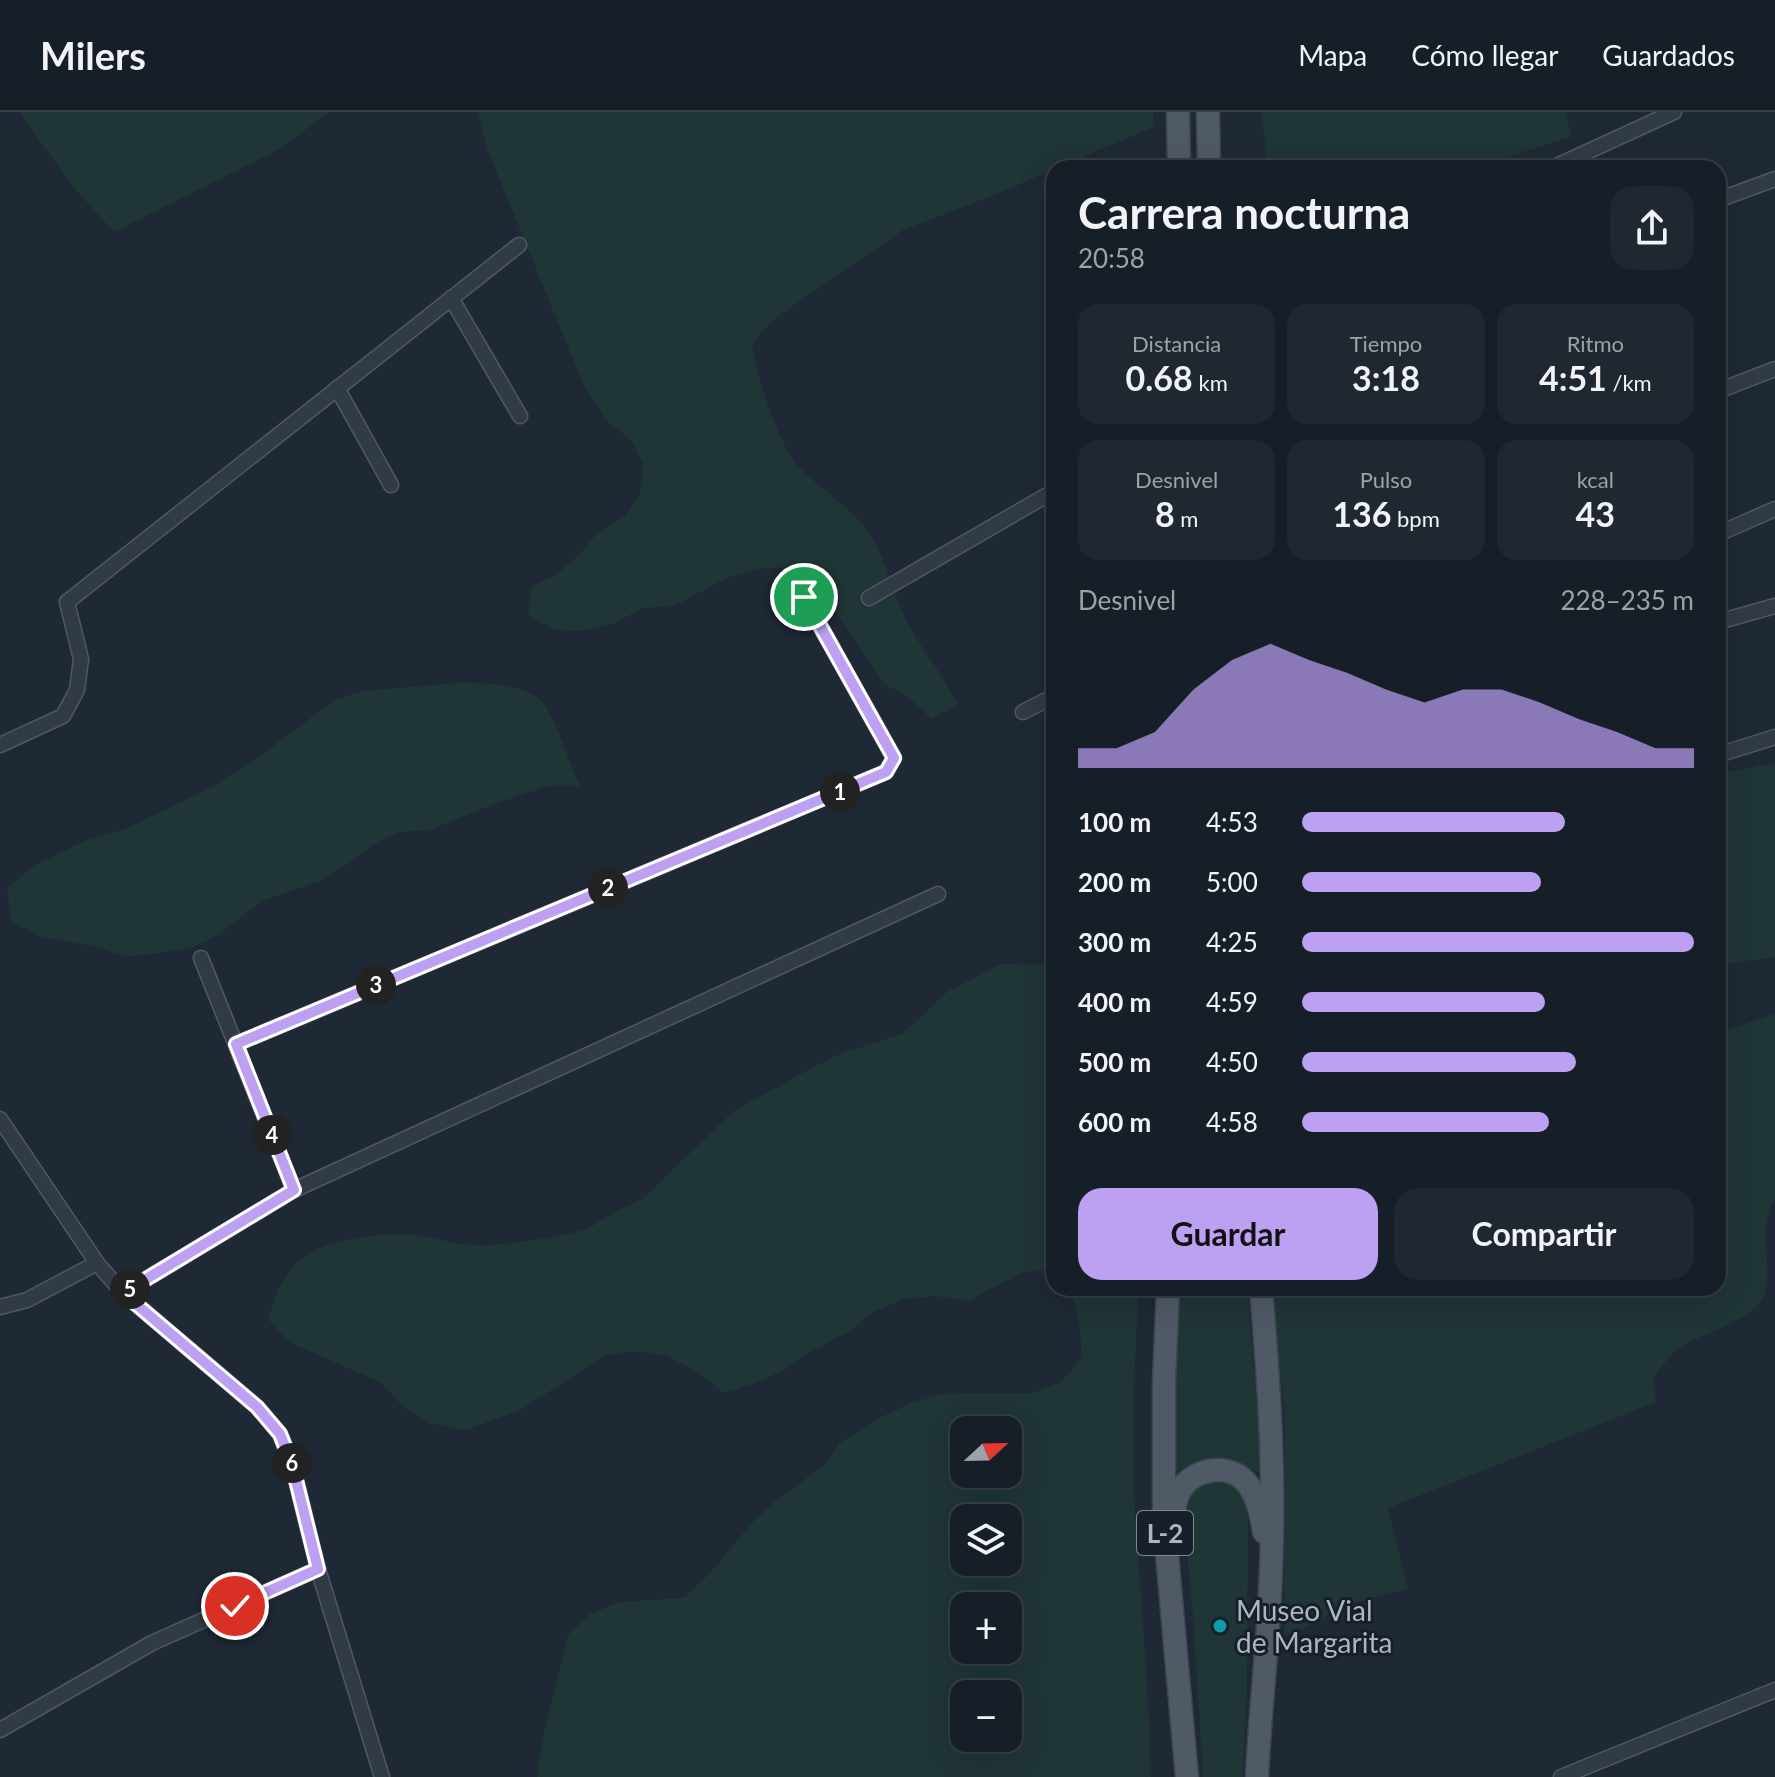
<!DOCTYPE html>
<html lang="es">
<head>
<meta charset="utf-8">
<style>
	:root { --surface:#161f28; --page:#1f2730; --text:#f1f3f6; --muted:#9ea2a8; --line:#353d45; --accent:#bca0f2 }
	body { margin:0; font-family:Lato,sans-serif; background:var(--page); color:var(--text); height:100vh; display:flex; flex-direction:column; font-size:30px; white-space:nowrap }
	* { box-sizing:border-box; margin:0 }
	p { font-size:26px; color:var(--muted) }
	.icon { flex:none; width:44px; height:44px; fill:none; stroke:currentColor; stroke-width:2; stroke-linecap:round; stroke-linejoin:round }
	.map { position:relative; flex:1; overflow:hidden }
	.side { position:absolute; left:1046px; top:48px; width:680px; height:1136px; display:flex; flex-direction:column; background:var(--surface); border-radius:24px; box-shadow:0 8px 32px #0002,0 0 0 2px var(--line) }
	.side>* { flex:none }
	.needle { width:52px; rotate:68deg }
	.fabs { position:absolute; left:950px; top:1304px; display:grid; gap:16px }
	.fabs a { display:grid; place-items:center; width:72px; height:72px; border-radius:16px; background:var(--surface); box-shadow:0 8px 32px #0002,0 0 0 2px var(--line); font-size:40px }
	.pin { position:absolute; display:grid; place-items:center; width:68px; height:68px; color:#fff; margin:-34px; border:4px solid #fff; border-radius:50%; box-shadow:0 2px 8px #0007 }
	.km { position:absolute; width:40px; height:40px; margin:-20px; border-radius:50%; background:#222; color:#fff; font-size:22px; line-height:40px; text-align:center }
	.round { display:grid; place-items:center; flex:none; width:84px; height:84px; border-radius:24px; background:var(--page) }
	.headline { display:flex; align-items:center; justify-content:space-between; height:136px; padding:0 32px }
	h1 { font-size:44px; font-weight:700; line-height:60px }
	.figures { display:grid; grid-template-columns:repeat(3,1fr); gap:12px; height:136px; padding:8px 32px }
	.figures div { display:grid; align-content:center; border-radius:20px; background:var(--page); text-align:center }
	.figures b { font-size:34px; font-weight:700 }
	.figures small { font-size:22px; font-weight:400 }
	.figures p { font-size:22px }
	.chart { height:224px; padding:16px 32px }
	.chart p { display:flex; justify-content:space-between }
	.chart svg { width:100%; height:144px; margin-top:8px; fill:var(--accent); opacity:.7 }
	.primary-button { display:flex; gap:16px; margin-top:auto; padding:16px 32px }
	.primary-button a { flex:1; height:92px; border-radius:24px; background:var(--accent); color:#111; font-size:32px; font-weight:700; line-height:92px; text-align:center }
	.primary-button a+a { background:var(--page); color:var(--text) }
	ul { padding:0 32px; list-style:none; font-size:26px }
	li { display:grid; grid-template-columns:128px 96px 1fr; align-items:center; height:60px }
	li i { height:20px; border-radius:10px; background:var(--accent) }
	header { display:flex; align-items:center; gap:48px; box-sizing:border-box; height:112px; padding:0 40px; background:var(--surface); border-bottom:2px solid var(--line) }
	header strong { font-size:38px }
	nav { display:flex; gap:44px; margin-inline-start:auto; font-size:28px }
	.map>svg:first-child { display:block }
	.green { fill:#203536; fill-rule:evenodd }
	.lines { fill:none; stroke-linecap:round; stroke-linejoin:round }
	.minor-casing { stroke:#4f5864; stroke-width:17 }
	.primary-casing { stroke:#3b444f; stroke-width:25 }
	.minor { stroke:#313b45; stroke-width:14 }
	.primary { stroke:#4f5a66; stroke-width:22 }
	.route-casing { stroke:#fff; stroke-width:16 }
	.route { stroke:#bca0f2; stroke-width:10 }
	.culture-dot { fill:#0f9aa8; stroke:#17202a; stroke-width:3 }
	.labels { text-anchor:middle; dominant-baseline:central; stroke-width:6; stroke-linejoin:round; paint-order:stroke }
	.shield { fill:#17202a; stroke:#7f8895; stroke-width:2 }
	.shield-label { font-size:26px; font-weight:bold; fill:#abb5c3 }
	.poi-label { font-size:28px; fill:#abb5c3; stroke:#17202a; text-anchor:start }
</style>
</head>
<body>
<header>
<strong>Milers</strong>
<nav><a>Mapa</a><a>Cómo llegar</a><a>Guardados</a></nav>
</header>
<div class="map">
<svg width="1775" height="1665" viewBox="0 0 1775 1665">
	<rect width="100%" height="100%" fill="#1e2935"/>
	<g class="green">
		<path d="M19,0h310l-49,37 -166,83 -39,-43z"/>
		<path d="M478,0h675v15l-161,69 -89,34 -129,89 -22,25c5,34 25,98 48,124 21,22 56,43 71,68 16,26 22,57 35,84 15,30 37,54 52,84l-26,15 -23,-21 -26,-15 -67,-100 -27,-16 -32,2 -30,9 -53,28 -31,2 -30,16 -30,7 -29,-1 -26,-15 3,-28 26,-13 22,-19 19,-23 25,-14 17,-24 3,-30 -13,-25 -24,-19 -23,-36 -96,-236z"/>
		<path d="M1261,0h305l5,25 -100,31h-203z"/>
		<path d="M456,571c24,0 74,-1 89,22 12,18 25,60 35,81h-32l-62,21 -56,23 -31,2 -27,13 -24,19 -28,17 -56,19 -49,37 -27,12 -61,8 -31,-10 -58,-11 -27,-15 -4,-33 26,-22 58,-28 32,-8 87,-42 51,-33 74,-55 28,-9z"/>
		<path d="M1775,652v193l-57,8v-192z"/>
		<path d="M1001,852l53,1v304l-33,4 -53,28 -33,-5 -32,3 -29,13 -24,19 -40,21 -26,18 -31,14 -29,9 -26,-20 -30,-17 -36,-5 -28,5 -82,53 -56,21 -34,-6 -28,-16 -22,-25 -93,-41 -21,-23 10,-31 18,-25 27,-17 32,-8 32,-4 32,1 35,8 32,3 69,-9 33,-8 26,-17 28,-13 92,-88 79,-44 29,-14 60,-19 45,-42z"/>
		<path d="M1775,902v186c-19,28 0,68 -12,98 -11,23 -65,36 -85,51 -10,7 -17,19 -24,29l2,24 -268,106 20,81 -58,15 -51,27 -15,4 1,-215 -13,-132h446v-255z"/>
		<path d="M1067,1176h71c-2,67 -7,134 -4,202 5,96 15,191 17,287h-614l7,-45 24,-97 22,-21 30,-12 64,-4 26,-25 40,-48 23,-22 50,-37 18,-24 42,-26 26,-12 31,-10 93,-1 28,-11 21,-24c-2,-22 -1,-51 -15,-70zM964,1318h44v44h-44zM964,1406h44v44h-44zM964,1494h44v44h-44zM964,1582h44v44h-44z"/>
		<path d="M1180,1176h67l15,179 -2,6c-34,-15 -49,-19 -85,-1l-2,-66z"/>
		<path d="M1220,1367l17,7 11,20 -1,185 -4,86h-40l-10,-160 -10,-104 5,-18 14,-12z"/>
	</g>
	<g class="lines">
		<g class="minor-casing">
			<g id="minor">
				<path d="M1552,56l122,-56"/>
				<path d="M1718,88l57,-21"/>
				<path d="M451,186l69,118"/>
				<path d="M337,276l54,97"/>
				<path d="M1718,279l57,-22"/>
				<path d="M1718,422l57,-25"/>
				<path d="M869,486l185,-107"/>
				<path d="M1718,510l57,-16"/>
				<path d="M1023,600l31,-16"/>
				<path d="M0,633l63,-29 14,-26 4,-31 -14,-57 452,-357"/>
				<path d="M1718,643l57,-18"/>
				<path d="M201,846l93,232"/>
				<path d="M236,932l650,-272 8,-14 -90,-161"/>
				<path d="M0,1007l97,144 26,30 134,114 23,27 12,30 26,105 64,208"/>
				<path d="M123,1181l171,-103 644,-296"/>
				<path d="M0,1195l27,-7 70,-37"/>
				<path d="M0,1618l152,-87 166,-74"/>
				<path d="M1561,1665l214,-87"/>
			</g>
		</g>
		<g class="primary-casing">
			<g id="primary">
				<path d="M1178,0l1,56"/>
				<path d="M1208,0l1,56"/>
				<path d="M1168,1176l-4,93v140l23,256"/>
				<path d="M1174,1408c0,-10 1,-22 7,-31 12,-19 44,-26 62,-10 14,13 18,35 21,53"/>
				<path d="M1257,1665c3,-69 12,-138 14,-208 4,-94 -2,-187 -10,-281"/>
			</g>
		</g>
		<use href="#minor" class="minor"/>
		<use href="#primary" class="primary"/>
	</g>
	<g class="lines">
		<g class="route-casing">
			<path id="route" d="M235,1494l83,-37 -26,-105 -12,-30 -23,-27 -134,-114 171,-103 -58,-146 650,-272 8,-14 -90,-161"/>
		</g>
		<use href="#route" class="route"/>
	</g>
	<circle class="culture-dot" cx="1220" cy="1514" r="8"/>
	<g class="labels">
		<rect class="shield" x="1137" y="1399" width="56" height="44" rx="6"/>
		<g class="shield-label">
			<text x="1165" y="1421">L-2</text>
		</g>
		<g class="poi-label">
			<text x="1236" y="1498">Museo Vial<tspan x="1236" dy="32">de Margarita</tspan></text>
		</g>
	</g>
</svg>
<div class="fabs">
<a><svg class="needle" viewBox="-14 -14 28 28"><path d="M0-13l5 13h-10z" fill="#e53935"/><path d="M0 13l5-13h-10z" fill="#9ea2a8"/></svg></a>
<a><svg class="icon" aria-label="layers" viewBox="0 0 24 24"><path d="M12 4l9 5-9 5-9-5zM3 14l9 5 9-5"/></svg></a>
<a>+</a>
<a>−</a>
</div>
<div class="pin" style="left:804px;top:485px;background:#1e9e55"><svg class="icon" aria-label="arrive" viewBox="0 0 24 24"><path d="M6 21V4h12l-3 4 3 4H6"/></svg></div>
<div class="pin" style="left:235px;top:1494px;background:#d93025"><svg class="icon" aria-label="check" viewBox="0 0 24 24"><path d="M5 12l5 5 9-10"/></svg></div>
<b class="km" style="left:840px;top:680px">1</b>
<b class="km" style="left:608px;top:776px">2</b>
<b class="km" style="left:376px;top:873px">3</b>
<b class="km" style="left:272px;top:1023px">4</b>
<b class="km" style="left:130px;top:1177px">5</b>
<b class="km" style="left:292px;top:1351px">6</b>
<section class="side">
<div class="headline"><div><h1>Carrera nocturna</h1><p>20:58</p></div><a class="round"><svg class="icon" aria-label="share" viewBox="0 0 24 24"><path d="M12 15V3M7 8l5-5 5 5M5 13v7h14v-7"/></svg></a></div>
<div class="figures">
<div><p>Distancia</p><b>0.68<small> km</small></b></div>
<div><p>Tiempo</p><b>3:18</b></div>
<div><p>Ritmo</p><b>4:51<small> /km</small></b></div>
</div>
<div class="figures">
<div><p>Desnivel</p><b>8<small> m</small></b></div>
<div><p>Pulso</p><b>136<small> bpm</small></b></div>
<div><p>kcal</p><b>43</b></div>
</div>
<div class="chart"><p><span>Desnivel</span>228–235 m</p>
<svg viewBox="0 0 160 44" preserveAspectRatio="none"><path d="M0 44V38L10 38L20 33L30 20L40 11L50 6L60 11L70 15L80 20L90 24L100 20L110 20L120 24L130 29L140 33L150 38L160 38V44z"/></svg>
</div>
<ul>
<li><b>100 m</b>4:53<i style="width:67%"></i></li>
<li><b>200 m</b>5:00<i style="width:61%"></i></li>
<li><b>300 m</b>4:25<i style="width:100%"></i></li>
<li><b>400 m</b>4:59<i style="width:62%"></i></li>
<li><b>500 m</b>4:50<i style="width:70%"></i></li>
<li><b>600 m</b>4:58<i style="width:63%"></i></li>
</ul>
<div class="primary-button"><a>Guardar</a><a>Compartir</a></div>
</section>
</div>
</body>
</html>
